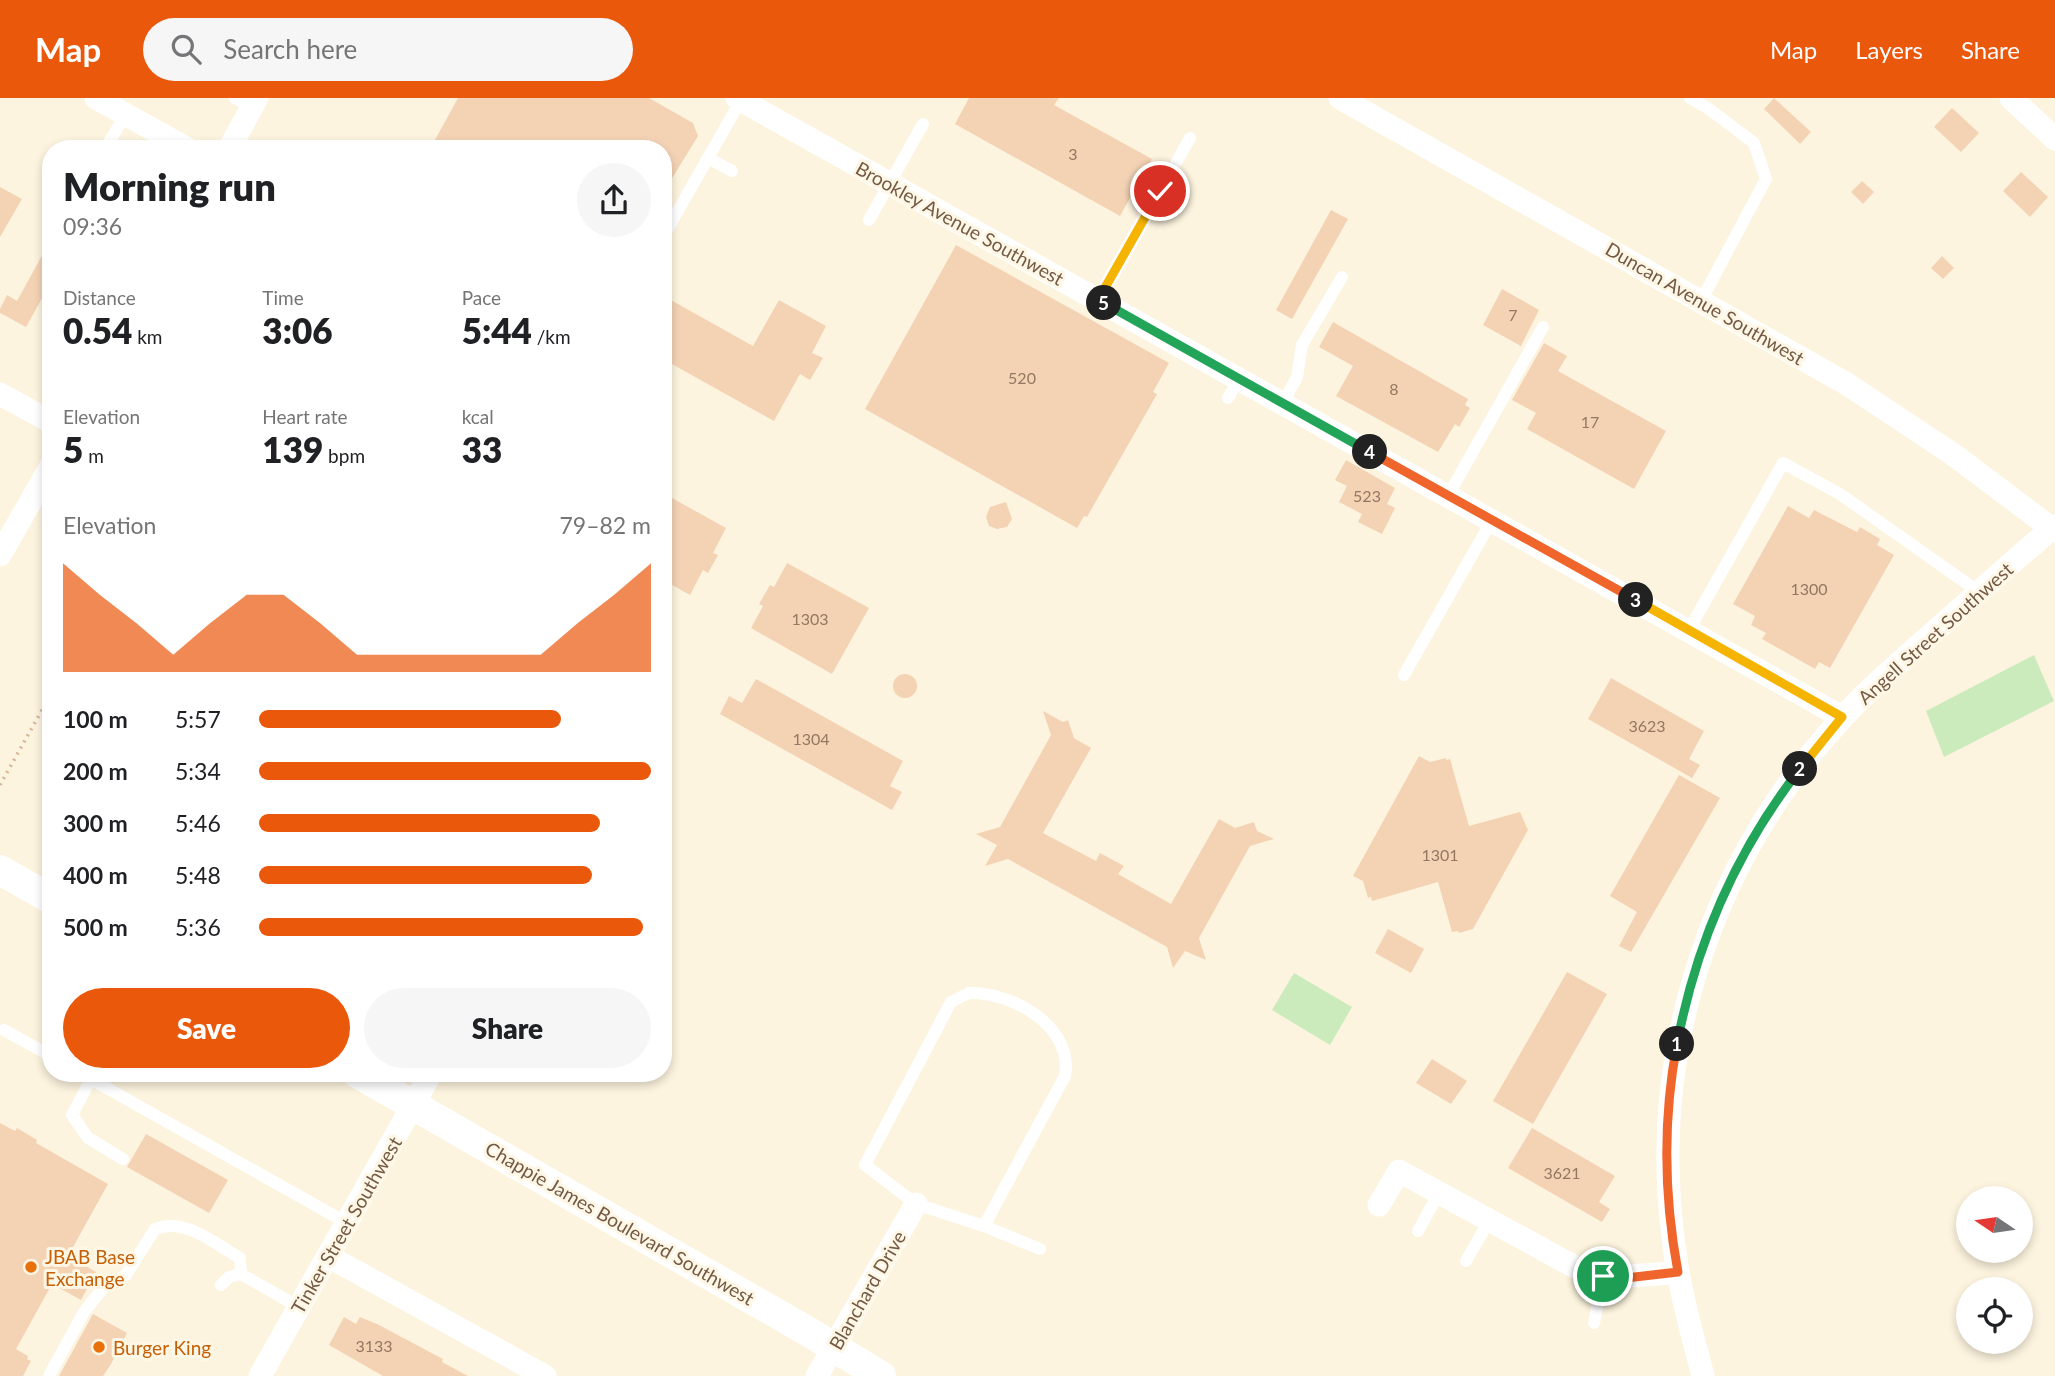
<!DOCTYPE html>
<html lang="en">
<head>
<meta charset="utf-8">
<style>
	:root { --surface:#fff; --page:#f6f6f6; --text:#202124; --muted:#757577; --accent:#ea580c }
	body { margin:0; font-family:Lato,sans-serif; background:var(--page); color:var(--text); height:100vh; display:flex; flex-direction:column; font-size:26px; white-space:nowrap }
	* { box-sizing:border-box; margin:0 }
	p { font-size:23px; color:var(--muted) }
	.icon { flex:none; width:38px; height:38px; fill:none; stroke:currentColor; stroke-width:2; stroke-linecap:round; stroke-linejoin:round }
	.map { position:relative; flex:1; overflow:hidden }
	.panel { position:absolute; left:42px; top:42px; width:630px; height:942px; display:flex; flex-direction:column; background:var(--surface); border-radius:28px; box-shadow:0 4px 10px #0003 }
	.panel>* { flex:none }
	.needle { width:46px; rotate:283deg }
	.controls { position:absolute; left:1956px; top:1088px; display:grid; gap:14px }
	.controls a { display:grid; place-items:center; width:77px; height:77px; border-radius:50%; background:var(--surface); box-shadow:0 4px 10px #0003; font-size:35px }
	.pin { position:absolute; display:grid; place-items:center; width:60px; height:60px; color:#fff; margin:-30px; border:4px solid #fff; border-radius:50%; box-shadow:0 2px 7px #0007 }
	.km { position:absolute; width:35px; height:35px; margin:-18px; border-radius:50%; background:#222; color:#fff; font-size:19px; line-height:35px; text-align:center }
	.round { display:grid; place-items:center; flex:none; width:74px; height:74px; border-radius:37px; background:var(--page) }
	.head { display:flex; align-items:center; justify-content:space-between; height:119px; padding:0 21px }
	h1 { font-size:38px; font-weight:800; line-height:52px }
	.metrics { display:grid; grid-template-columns:repeat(3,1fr); gap:10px; height:119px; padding:7px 21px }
	.metrics div { display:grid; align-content:center }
	.metrics b { font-size:35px; font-weight:800 }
	.metrics small { font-size:19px; font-weight:400 }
	.metrics p { font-size:19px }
	.chart { height:196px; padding:14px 21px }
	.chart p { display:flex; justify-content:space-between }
	.chart svg { width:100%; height:126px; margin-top:7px; fill:var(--accent); opacity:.7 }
	.button { display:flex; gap:14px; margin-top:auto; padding:14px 21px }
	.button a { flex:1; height:80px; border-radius:42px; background:var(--accent); color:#fff; font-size:28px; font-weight:800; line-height:80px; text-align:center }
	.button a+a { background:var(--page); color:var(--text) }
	ul { padding:0 21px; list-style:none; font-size:23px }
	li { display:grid; grid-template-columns:112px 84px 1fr; align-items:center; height:52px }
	li i { height:18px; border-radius:9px; background:var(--accent) }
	header { display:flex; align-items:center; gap:42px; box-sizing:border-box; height:98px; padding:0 35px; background:var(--accent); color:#fff }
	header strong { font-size:33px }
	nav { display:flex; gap:38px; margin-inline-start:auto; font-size:24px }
	.search { width:490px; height:63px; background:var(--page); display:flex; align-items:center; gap:18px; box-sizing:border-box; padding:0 24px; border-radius:38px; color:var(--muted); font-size:26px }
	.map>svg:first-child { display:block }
	.green { fill:#ccebbd }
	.building { fill:#f4d3b5 }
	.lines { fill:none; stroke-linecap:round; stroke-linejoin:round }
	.path { stroke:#d9b698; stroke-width:3.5; stroke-dasharray:2 5; stroke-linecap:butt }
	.service { stroke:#fff; stroke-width:12 }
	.minor { stroke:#fff; stroke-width:23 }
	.tertiary { stroke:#fff; stroke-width:30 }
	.split-1-casing { stroke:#fff; stroke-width:14 }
	.split-2-casing { stroke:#fff; stroke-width:14 }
	.split-3-casing { stroke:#fff; stroke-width:14 }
	.split-4-casing { stroke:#fff; stroke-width:14 }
	.split-5-casing { stroke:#fff; stroke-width:14 }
	.split-6-casing { stroke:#fff; stroke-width:14 }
	.split-1 { stroke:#f0652b; stroke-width:9 }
	.split-2 { stroke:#22a559; stroke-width:9 }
	.split-3 { stroke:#f5b400; stroke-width:9 }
	.split-4 { stroke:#f0652b; stroke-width:9 }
	.split-5 { stroke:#22a559; stroke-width:9 }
	.split-6 { stroke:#f5b400; stroke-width:9 }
	.food-dot { fill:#e8710a; stroke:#fff7e6; stroke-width:2.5 }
	.labels { text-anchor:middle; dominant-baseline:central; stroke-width:6; stroke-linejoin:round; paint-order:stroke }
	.number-label { font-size:16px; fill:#947861 }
	.street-label { font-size:19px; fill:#745a45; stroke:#fff7e6 }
	.food-label { font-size:19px; fill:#c56008; stroke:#fff7e6; text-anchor:start }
</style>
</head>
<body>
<header>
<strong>Map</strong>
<div class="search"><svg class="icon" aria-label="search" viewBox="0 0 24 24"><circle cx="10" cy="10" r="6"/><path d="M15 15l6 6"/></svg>Search here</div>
<nav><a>Map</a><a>Layers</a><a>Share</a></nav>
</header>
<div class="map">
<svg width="2055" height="1278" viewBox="0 0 2055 1278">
	<rect width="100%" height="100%" fill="#fdf4df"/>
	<g class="green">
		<path d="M2034,557l20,46 -110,56 -18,-46z"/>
		<path d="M1294,875l58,34 -22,38 -58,-35z"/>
	</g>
	<g class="building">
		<path d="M458,0h191l44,25 5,13 -35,57v-44h-233z"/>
		<path d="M969,0h90l-5,7 98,54 -32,57 -165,-92z"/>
		<path d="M1774,0l37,34 -11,12 -36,-35z"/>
		<path d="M1952,10l27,25 -18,19 -27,-25z"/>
		<path d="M2021,74l27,25 -18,20 -27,-26z"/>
		<path d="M1862,83l12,11 -11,12 -12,-12z"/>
		<path d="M0,89l22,12 -22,38z"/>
		<path d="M1331,112l17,9 -56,100 -16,-9z"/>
		<path d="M51,141v43l-25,45 -26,-14v-4l7,-14 10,6z"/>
		<path d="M956,147l213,118 -16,29 4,2 -4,7 -66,116 -3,-1 -7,12 -212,-119z"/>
		<path d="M1942,158l12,12 -11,11 -12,-11z"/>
		<path d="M1502,191l37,21 -18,36 -38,-21z"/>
		<path d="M669,201l84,47 26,-46 47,26 -14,27 11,5 -13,22 -10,-6 -26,47 -111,-62v-49z"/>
		<path d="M1333,224l135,77 -3,6 5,3 -11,19 -4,-3 -17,28 -102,-56 17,-30 -34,-19z"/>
		<path d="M1544,245l23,13 -9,15 108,60 -32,58 -107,-60 9,-16 -24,-13z"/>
		<path d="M1346,362l49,28 -8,16 8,4 -13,26 -24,-12 4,-8 -23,-12 8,-16 -12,-6z"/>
		<path d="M663,395l63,35 -13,25 5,2 -10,18 -5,-3 -13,25 -27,-15z"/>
		<path d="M1006,404l6,17 -5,8 -10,2 -8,-3 -3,-9 4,-10z"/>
		<path d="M1788,408l21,12 5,-8 43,22 3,-5 20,12 -3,6 17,10 -64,113 -11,-6 -4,7 -53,-30 4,-6 -15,-8 4,-9 -22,-12z"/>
		<path d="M787,465l82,45 -37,66 -81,-46 12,-22 -4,-2 11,-19 4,2z"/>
		<circle cx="905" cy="588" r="12"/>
		<path d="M1611,580l93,53 -15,28 11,6 -8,13 -104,-59z"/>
		<path d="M756,581l147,82 -13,25 12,6 -10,18 -172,-96 9,-18 13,7z"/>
		<path d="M1043,613l20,11 5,-2 6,18 17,10 -48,85 53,28 4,-8 24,13 -6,8 53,30 48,-85 16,9 19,-6 3,9 17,8 -24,7 -51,92 7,22 -21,-9 -12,17 -6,-21 -159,-88 -23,7 12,-21 -21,-11 24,-7 51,-92z"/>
		<path d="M1419,658l11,6 16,-4v2l4,-1 19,67 51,-14 8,18 -55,99 -14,4 -1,-2 -6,1 -14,-50 -66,19 -1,-4 -3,1 -5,-17 -10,-5z"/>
		<path d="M1679,677l41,23 -89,154 -12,-6 18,-34 -27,-16z"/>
		<path d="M1388,831l36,20 -13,24 -36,-20z"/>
		<path d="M1567,874l40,22 -74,130 -40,-23z"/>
		<path d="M1432,961l35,22 -16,23 -35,-21z"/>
		<path d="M0,1025l15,8 2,-3 20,12 -1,3 72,41 -40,72 28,16 -15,28 -29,-16 -36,65 12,7 -1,3 4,2 -8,15h-23z"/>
		<path d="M1532,1030l83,48 -16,26 11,7 -8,13 -94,-54z"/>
		<path d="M146,1036l82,46 -19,33 -82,-46z"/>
		<path d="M93,1216l34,19 -16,31 -8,12h-44z"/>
		<path d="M344,1219l12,7 4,-7 17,7 66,35 -1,3 26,14h-85l-54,-31z"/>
	</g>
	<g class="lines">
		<path class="path" d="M0,687l47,-84 1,-154 3,-31"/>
		<g class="service">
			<path d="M235,0l17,10"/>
			<path d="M1690,0l19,11 45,34 12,36 -65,122"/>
			<path d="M105,51l21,-35"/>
			<path d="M708,60l24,13"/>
			<path d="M869,122l54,-96"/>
			<path d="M663,139l78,-137"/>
			<path d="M1098,202l92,-162"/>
			<path d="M1228,300l11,-19"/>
			<path d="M1283,305l14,-26 5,-32 40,-68"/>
			<path d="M1448,398l95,-169"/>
			<path d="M1689,532l94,-167 57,31 139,98"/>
			<path d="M1404,577l88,-155"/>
			<path d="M969,895c44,-1 105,34 96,83l-81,150 -68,-22 -51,-39 86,-163z"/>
			<path d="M4,932l47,26"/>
			<path d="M80,975l267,150"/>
			<path d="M91,981l-19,36 16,23 35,21"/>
			<path d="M984,1128l56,23"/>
			<path d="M1418,1133l21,-38"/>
			<path d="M1466,1163l23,-40"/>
			<path d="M221,1187l8,-8 12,-3 58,33"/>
			<path d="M1594,1225l9,-47"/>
			<path d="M49,1278l35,-64 21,-26 21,-11 29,-46c30,-12 60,15 85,29l1,16"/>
		</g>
		<g class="minor">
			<path d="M96,0l92,51"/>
			<path d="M737,0l1105,619"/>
			<path d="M1340,0l507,286 107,71 101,76"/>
			<path d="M2011,0l44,41"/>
			<path d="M229,51l28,-51"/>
			<path d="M0,296l51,28"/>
			<path d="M0,457l51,-89"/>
			<path d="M1379,1107l20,-34 176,96c37,13 64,9 103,5"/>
			<path d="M328,1158l217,120"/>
			<path d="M260,1278l171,-303"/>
			<path d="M817,1278l99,-172"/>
			<path d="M1703,1278c-12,-46 -25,-92 -30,-139 -24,-191 40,-379 170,-520 31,-34 67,-63 101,-94 37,-32 73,-66 111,-97"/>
		</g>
		<g class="tertiary">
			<path d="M0,772l51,29"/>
			<path d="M357,975l452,259 72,44"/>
		</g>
	</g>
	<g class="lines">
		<g class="split-1-casing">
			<path id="split-1" d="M1603,1178l23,2 52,-6c-14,-75 -15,-154 -1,-228"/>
		</g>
		<g class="split-2-casing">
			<path id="split-2" d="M1677,946c19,-100 60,-194 123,-275"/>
		</g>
		<g class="split-3-casing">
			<path id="split-3" d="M1636,502l206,117 -42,52"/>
		</g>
		<g class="split-4-casing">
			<path id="split-4" d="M1370,354l266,148"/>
		</g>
		<g class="split-5-casing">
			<path id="split-5" d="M1104,205l266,149"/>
		</g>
		<g class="split-6-casing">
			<path id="split-6" d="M1104,205l-6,-3 62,-109"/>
		</g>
		<use href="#split-1" class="split-1"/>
		<use href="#split-2" class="split-2"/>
		<use href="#split-3" class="split-3"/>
		<use href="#split-4" class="split-4"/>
		<use href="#split-5" class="split-5"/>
		<use href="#split-6" class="split-6"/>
	</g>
	<g class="food-dot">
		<circle cx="31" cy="1169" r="7"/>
		<circle cx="99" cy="1249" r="7"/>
	</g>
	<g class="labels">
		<g class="number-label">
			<text x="1073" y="55">3</text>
			<text x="1513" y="216">7</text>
			<text x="1022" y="279">520</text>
			<text x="1394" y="290">8</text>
			<text x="1590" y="323">17</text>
			<text x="1367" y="397">523</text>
			<text x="1809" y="490">1300</text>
			<text x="810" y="520">1303</text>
			<text x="1647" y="627">3623</text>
			<text x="811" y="640">1304</text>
			<text x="1440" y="756">1301</text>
			<text x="1562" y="1074">3621</text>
			<text x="374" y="1247">3133</text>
		</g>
		<g class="street-label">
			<text transform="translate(960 125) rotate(29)">Brookley Avenue Southwest</text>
			<text transform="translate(1705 205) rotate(30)">Duncan Avenue Southwest</text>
			<text transform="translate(1935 535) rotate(-42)">Angell Street Southwest</text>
			<text transform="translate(620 1125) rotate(30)">Chappie James Boulevard Southwest</text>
			<text transform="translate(346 1127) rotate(-60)">Tinker Street Southwest</text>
			<text transform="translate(867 1192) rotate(-60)">Blanchard Drive</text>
		</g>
		<g class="food-label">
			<text x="45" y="1158">JBAB Base<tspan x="45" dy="22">Exchange</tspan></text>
			<text x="113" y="1249">Burger King</text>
		</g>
	</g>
</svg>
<div class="controls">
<a><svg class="needle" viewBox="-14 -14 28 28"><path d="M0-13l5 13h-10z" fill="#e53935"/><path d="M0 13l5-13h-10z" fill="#757577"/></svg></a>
<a><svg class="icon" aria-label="locate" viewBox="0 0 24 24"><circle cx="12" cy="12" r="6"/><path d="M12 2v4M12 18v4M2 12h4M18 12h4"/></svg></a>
</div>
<div class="pin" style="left:1603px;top:1178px;background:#1e9e55"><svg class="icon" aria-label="arrive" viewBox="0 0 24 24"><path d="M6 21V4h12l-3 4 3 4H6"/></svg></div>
<div class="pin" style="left:1160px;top:93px;background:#d93025"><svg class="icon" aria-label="check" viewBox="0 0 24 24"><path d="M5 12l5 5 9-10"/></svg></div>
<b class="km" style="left:1677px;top:946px">1</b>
<b class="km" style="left:1800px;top:671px">2</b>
<b class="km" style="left:1636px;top:502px">3</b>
<b class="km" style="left:1370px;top:354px">4</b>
<b class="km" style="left:1104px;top:205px">5</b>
<section class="panel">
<div class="head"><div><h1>Morning run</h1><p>09:36</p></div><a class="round"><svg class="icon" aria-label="share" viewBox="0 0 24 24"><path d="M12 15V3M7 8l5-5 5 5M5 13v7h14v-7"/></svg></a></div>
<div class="metrics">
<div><p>Distance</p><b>0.54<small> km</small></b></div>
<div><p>Time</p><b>3:06</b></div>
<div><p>Pace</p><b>5:44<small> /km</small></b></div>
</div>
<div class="metrics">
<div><p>Elevation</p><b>5<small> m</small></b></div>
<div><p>Heart rate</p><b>139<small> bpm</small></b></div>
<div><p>kcal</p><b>33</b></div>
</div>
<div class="chart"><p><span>Elevation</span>79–82 m</p>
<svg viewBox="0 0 160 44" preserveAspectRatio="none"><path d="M0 44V6L10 17L20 27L30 38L40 27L50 17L60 17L70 27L80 38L90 38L100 38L110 38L120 38L130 38L140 27L150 17L160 6V44z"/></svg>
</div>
<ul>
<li><b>100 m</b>5:57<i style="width:77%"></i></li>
<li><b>200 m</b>5:34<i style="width:100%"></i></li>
<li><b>300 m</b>5:46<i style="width:87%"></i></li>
<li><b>400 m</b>5:48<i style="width:85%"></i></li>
<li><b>500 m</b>5:36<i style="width:98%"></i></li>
</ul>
<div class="button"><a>Save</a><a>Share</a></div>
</section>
</div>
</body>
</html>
